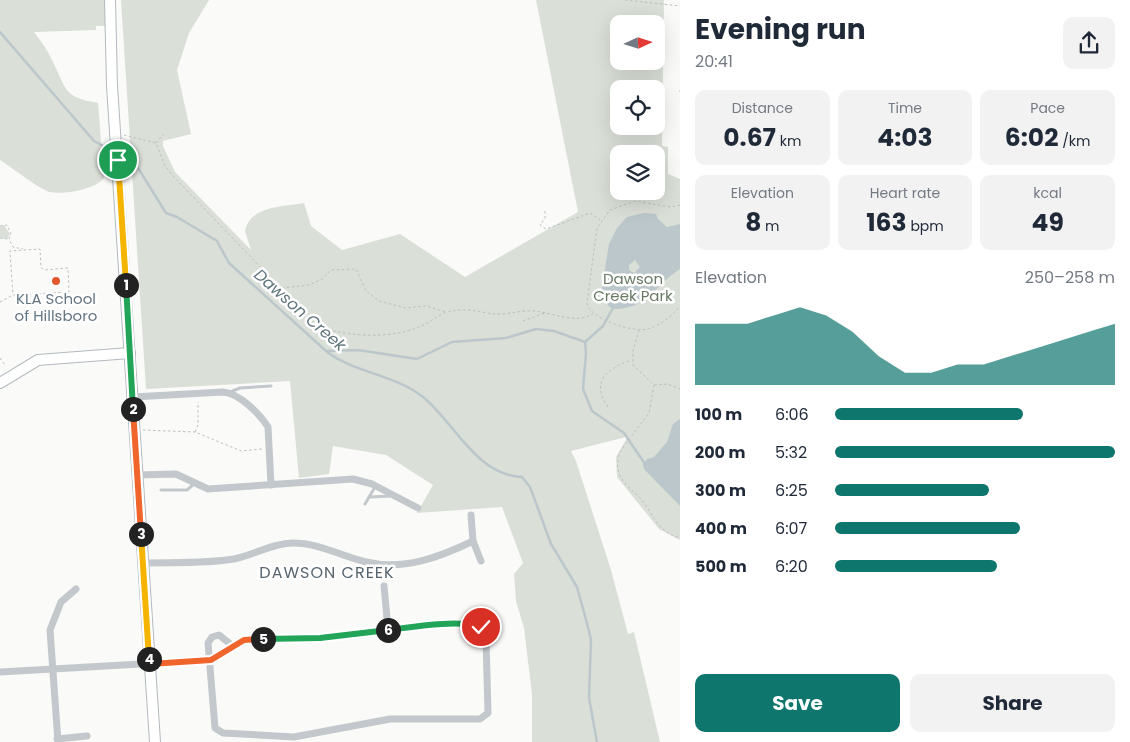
<!DOCTYPE html>
<html lang="en">
<head>
<meta charset="utf-8">
<style>
	:root { --surface:#fff; --page:#f2f2f3; --text:#1f2937; --muted:#747a83; --accent:#0f766e }
	body { margin:0; font-family:Poppins,sans-serif; background:var(--page); color:var(--text); height:100vh; display:flex; flex-direction:column; font-size:19px; white-space:nowrap }
	* { box-sizing:border-box; margin:0 }
	p { font-size:16px; color:var(--muted) }
	.icon { flex:none; width:28px; height:28px; fill:none; stroke:currentColor; stroke-width:2; stroke-linecap:round; stroke-linejoin:round }
	.map { position:relative; flex:1; overflow:hidden }
	.panel { display:flex; flex-direction:column; background:var(--surface); width:450px }
	.panel>* { flex:none }
	.needle { width:32px; rotate:86deg }
	.fabs { position:absolute; left:610px; top:15px; display:grid; gap:10px }
	.fabs a { display:grid; place-items:center; width:55px; height:55px; border-radius:10px; background:var(--surface); box-shadow:0 5px 20px #0002; font-size:25px }
	.pin { position:absolute; display:grid; place-items:center; width:42px; height:42px; color:#fff; margin:-21px; border:2px solid #fff; border-radius:50%; box-shadow:0 1px 5px #0007 }
	.km { position:absolute; width:25px; height:25px; margin:-12px; border-radius:50%; background:#222; color:#fff; font-size:14px; line-height:25px; text-align:center }
	.round { display:grid; place-items:center; flex:none; width:52px; height:52px; border-radius:10px; background:var(--page) }
	.summary { display:flex; align-items:center; justify-content:space-between; height:85px; padding:0 15px }
	h1 { font-size:28px; font-weight:700; line-height:38px }
	.stats { display:grid; grid-template-columns:repeat(3,1fr); gap:8px; height:85px; padding:5px 15px }
	.stats div { display:grid; align-content:center; border-radius:10px; background:var(--page); text-align:center }
	.stats b { font-size:25px; font-weight:700 }
	.stats small { font-size:14px; font-weight:400 }
	.stats p { font-size:14px }
	.chart { height:140px; padding:10px 15px }
	.chart p { display:flex; justify-content:space-between }
	.chart svg { width:100%; height:90px; margin-top:5px; fill:var(--accent); opacity:.7 }
	.action { display:flex; gap:10px; margin-top:auto; padding:10px 15px }
	.action a { flex:1; height:58px; border-radius:10px; background:var(--accent); color:#fff; font-size:20px; font-weight:700; line-height:58px; text-align:center }
	.action a+a { background:var(--page); color:var(--text) }
	ul { padding:0 15px; list-style:none; font-size:16px }
	li { display:grid; grid-template-columns:80px 60px 1fr; align-items:center; height:38px }
	li i { height:12px; border-radius:6px; background:var(--accent) }
	main { display:flex; flex:1; min-height:0 }
	.map>svg:first-child { display:block }
	.green { fill:#dadfd7; fill-rule:evenodd }
	.water { fill:#bbc7cb; fill-rule:evenodd }
	.lines { fill:none; stroke-linecap:round; stroke-linejoin:round }
	.stream { stroke:#bbc7cb; stroke-width:2.5 }
	.secondary-casing { stroke:#b3babf; stroke-width:12 }
	.path { stroke:#bbbfc2; stroke-width:1; stroke-dasharray:2.5 2.5; stroke-linecap:butt }
	.lane { stroke:#c3c8cc; stroke-width:3 }
	.street { stroke:#c3c8cc; stroke-width:7 }
	.secondary { stroke:#fff; stroke-width:10 }
	.split-1-casing { stroke:#fff; stroke-width:10 }
	.split-2-casing { stroke:#fff; stroke-width:10 }
	.split-3-casing { stroke:#fff; stroke-width:10 }
	.split-4-casing { stroke:#fff; stroke-width:10 }
	.split-5-casing { stroke:#fff; stroke-width:10 }
	.split-6-casing { stroke:#fff; stroke-width:10 }
	.split-7-casing { stroke:#fff; stroke-width:10 }
	.split-1 { stroke:#f5b400; stroke-width:6 }
	.split-2 { stroke:#22a559; stroke-width:6 }
	.split-3 { stroke:#f0652b; stroke-width:6 }
	.split-4 { stroke:#f5b400; stroke-width:6 }
	.split-5 { stroke:#f0652b; stroke-width:6 }
	.split-6 { stroke:#22a559; stroke-width:6 }
	.split-7 { stroke:#22a559; stroke-width:6 }
	.poi-dot { fill:#e4572e; stroke:#fff; stroke-width:2 }
	.labels { text-anchor:middle; dominant-baseline:central; stroke-width:5; stroke-linejoin:round; paint-order:stroke }
	.park-label { font-size:15px; fill:#687a64; stroke:#fff }
	.poi-label { font-size:15px; fill:#657683; stroke:#fff }
	.water-label { font-size:16px; font-style:italic; fill:#60757c; stroke:#fff }
	.neighbourhood-label { font-size:16px; letter-spacing:1px; fill:#57646e; stroke:#fff }
</style>
</head>
<body>
<main>
<div class="map">
<svg width="680" height="742" viewBox="0 0 680 742">
	<rect width="100%" height="100%" fill="#fafaf8"/>
	<g class="green">
		<path d="M0,0h105v26h-9v4l-62,2c7,9 14,19 19,30 14,29 11,35 45,41l6,75c-8,11 -40,17 -54,14 -10,-2 -40,-26 -50,-32z"/>
		<path d="M121,0h88l-20,33 -12,37 14,64 -28,7v5l12,26 76,78 -6,-19c5,-25 37,-24 59,-28l7,23 31,24 58,-16 65,43 113,-65 -42,-212h128l-2,146 6,1v27l12,5v361l-21,-11 -42,-52 -1,-20 11,-19 -1,-1 -55,14 5,10 35,109 17,64 6,-2 26,110h-128v-48l-8,-66 -8,-27 -2,-27 9,-11 -21,-56 -85,6 16,-28 -47,-30 -53,-9 -4,28 -30,4 -9,-97 -144,8zM619,24h37v37h-37zM619,89h37v37h-37zM619,154h37v37h-37z"/>
		<path d="M4,225l6,9 -2,4 -4,1 -4,-2v-10z"/>
	</g>
	<g class="water">
		<path d="M644,213l12,1 2,5 9,8 13,-3v45c-27,17 -31,40 -68,40l-7,-7 -4,-9 8,-49 8,-16 10,-11zM635,260l5,7 -6,6 -5,-3v-5z"/>
		<path d="M680,419v87l-36,-37 -1,-5 4,-5 7,-2 13,-15 6,-18z"/>
	</g>
	<g class="lines">
		<g class="stream">
			<path d="M0,32l94,109 19,10"/>
			<path d="M121,155l14,8 31,50 11,4 40,24 12,22 97,88c26,21 70,24 97,46 32,26 53,78 99,80l8,10 21,57 26,43 11,40 3,13 -2,58 8,44"/>
			<path d="M585,342l1,11 -3,36 9,22 32,22 21,31"/>
			<path d="M585,342l18,-16 10,-18"/>
			<path d="M327,351l31,-1 59,9 35,-17 54,-4 30,-9 18,2 31,11"/>
		</g>
		<g class="secondary-casing">
			<g id="secondary">
				<path d="M110,0l2,86 43,656"/>
				<path d="M0,383l38,-23 92,-7"/>
			</g>
		</g>
		<g class="path">
			<path d="M625,0l55,6"/>
			<path d="M679,91h1"/>
			<path d="M124,135l32,8 9,23 7,9 142,148c26,15 78,16 105,4 17,-7 20,-16 42,-17 11,-1 22,3 34,4 12,1 25,-4 38,-3 20,1 41,14 60,3"/>
			<path d="M156,143l8,-9"/>
			<path d="M680,205l-9,2 -36,-6 -25,9 -13,18 -10,75c2,16 47,30 61,26 13,-4 24,-13 32,-23"/>
			<path d="M545,211v7l-5,7 6,4 44,-16 10,7"/>
			<path d="M0,226l7,-1 4,9 -2,5 4,8 10,2"/>
			<path d="M0,238l8,1"/>
			<path d="M282,288l27,-3 13,-6 9,-9 25,-1 10,22 13,10 26,7 21,-2 20,6"/>
			<path d="M0,302l13,-7 56,-3 -1,-24 -24,2 -3,-3 -1,-18 -30,2 3,44"/>
			<path d="M523,321l22,-8"/>
			<path d="M639,330l-6,21v14l21,20 14,-1 12,5"/>
			<path d="M0,358l5,7"/>
			<path d="M654,385l-5,28 -28,37c-3,7 -5,16 -2,23 4,12 15,18 23,27 11,15 17,33 38,38"/>
			<path d="M608,407c-18,-26 -1,-38 23,-47"/>
			<path d="M143,430l52,2 46,19 21,-2"/>
			<path d="M195,432l3,-7v-23"/>
		</g>
		<g class="lane">
			<path d="M230,392l10,-4 31,-2"/>
			<path d="M161,490h26l8,-7"/>
			<path d="M370,497l21,-1"/>
			<path d="M365,504l10,-17"/>
		</g>
		<g class="street">
			<path d="M133,397l90,-5c16,1 37,22 45,35l3,58"/>
			<path d="M137,475l39,-1 32,15 145,-10 19,5 46,24"/>
			<path d="M471,515l2,26"/>
			<path d="M143,563c30,-1 61,1 91,-4 20,-4 39,-16 59,-16 26,0 48,13 73,19 38,9 74,-5 107,-21l8,20"/>
			<path d="M384,586l4,43"/>
			<path d="M0,672l211,-12c12,-7 25,-20 40,-21 22,-3 46,1 68,-1 29,-2 150,-25 165,-7l2,8 2,74 -8,6h-90l-96,18 -71,-4 -8,-5 -7,-85 4,-6 7,-2 14,11"/>
			<path d="M57,739l30,-3"/>
			<path d="M58,742l-8,-112 11,-28 15,-13"/>
		</g>
		<use href="#secondary" class="secondary"/>
	</g>
	<g class="lines">
		<g class="split-1-casing">
			<path id="split-1" d="M118,160l8,125"/>
		</g>
		<g class="split-2-casing">
			<path id="split-2" d="M126,285l7,124"/>
		</g>
		<g class="split-3-casing">
			<path id="split-3" d="M133,409l8,125"/>
		</g>
		<g class="split-4-casing">
			<path id="split-4" d="M141,534l8,125"/>
		</g>
		<g class="split-5-casing">
			<path id="split-5" d="M149,659l1,5 61,-4 33,-20 19,-1"/>
		</g>
		<g class="split-6-casing">
			<path id="split-6" d="M263,639l57,-1 68,-8"/>
		</g>
		<g class="split-7-casing">
			<path id="split-7" d="M388,630c24,-3 71,-11 93,-3"/>
		</g>
		<use href="#split-1" class="split-1"/>
		<use href="#split-2" class="split-2"/>
		<use href="#split-3" class="split-3"/>
		<use href="#split-4" class="split-4"/>
		<use href="#split-5" class="split-5"/>
		<use href="#split-6" class="split-6"/>
		<use href="#split-7" class="split-7"/>
	</g>
	<circle class="poi-dot" cx="56" cy="281" r="5"/>
	<g class="labels">
		<g class="park-label">
			<text x="633" y="278">Dawson<tspan x="633" dy="17">Creek Park</tspan></text>
		</g>
		<g class="poi-label">
			<text x="56" y="298">KLA School<tspan x="56" dy="17">of Hillsboro</tspan></text>
		</g>
		<g class="water-label">
			<text transform="translate(300 310) rotate(41)">Dawson Creek</text>
		</g>
		<g class="neighbourhood-label">
			<text x="327" y="572">DAWSON CREEK</text>
		</g>
	</g>
</svg>
<div class="fabs">
<a><svg class="needle" viewBox="-14 -14 28 28"><path d="M0-13l5 13h-10z" fill="#e53935"/><path d="M0 13l5-13h-10z" fill="#747a83"/></svg></a>
<a><svg class="icon" aria-label="locate" viewBox="0 0 24 24"><circle cx="12" cy="12" r="6"/><path d="M12 2v4M12 18v4M2 12h4M18 12h4"/></svg></a>
<a><svg class="icon" aria-label="layers" viewBox="0 0 24 24"><path d="M12 4l9 5-9 5-9-5zM3 14l9 5 9-5"/></svg></a>
</div>
<div class="pin" style="left:118px;top:160px;background:#1e9e55"><svg class="icon" aria-label="arrive" viewBox="0 0 24 24"><path d="M6 21V4h12l-3 4 3 4H6"/></svg></div>
<div class="pin" style="left:481px;top:627px;background:#d93025"><svg class="icon" aria-label="check" viewBox="0 0 24 24"><path d="M5 12l5 5 9-10"/></svg></div>
<b class="km" style="left:126px;top:285px">1</b>
<b class="km" style="left:133px;top:409px">2</b>
<b class="km" style="left:141px;top:534px">3</b>
<b class="km" style="left:149px;top:659px">4</b>
<b class="km" style="left:263px;top:639px">5</b>
<b class="km" style="left:388px;top:630px">6</b>
</div>
<section class="panel">
<div class="summary"><div><h1>Evening run</h1><p>20:41</p></div><a class="round"><svg class="icon" aria-label="share" viewBox="0 0 24 24"><path d="M12 15V3M7 8l5-5 5 5M5 13v7h14v-7"/></svg></a></div>
<div class="stats">
<div><p>Distance</p><b>0.67<small> km</small></b></div>
<div><p>Time</p><b>4:03</b></div>
<div><p>Pace</p><b>6:02<small> /km</small></b></div>
</div>
<div class="stats">
<div><p>Elevation</p><b>8<small> m</small></b></div>
<div><p>Heart rate</p><b>163<small> bpm</small></b></div>
<div><p>kcal</p><b>49</b></div>
</div>
<div class="chart"><p><span>Elevation</span>250–258 m</p>
<svg viewBox="0 0 160 44" preserveAspectRatio="none"><path d="M0 44V14L10 14L20 14L30 10L40 6L50 10L60 18L70 30L80 38L90 38L100 34L110 34L120 30L130 26L140 22L150 18L160 14V44z"/></svg>
</div>
<ul>
<li><b>100 m</b>6:06<i style="width:67%"></i></li>
<li><b>200 m</b>5:32<i style="width:100%"></i></li>
<li><b>300 m</b>6:25<i style="width:55%"></i></li>
<li><b>400 m</b>6:07<i style="width:66%"></i></li>
<li><b>500 m</b>6:20<i style="width:58%"></i></li>
</ul>
<div class="action"><a>Save</a><a>Share</a></div>
</section>
</main>
</body>
</html>
